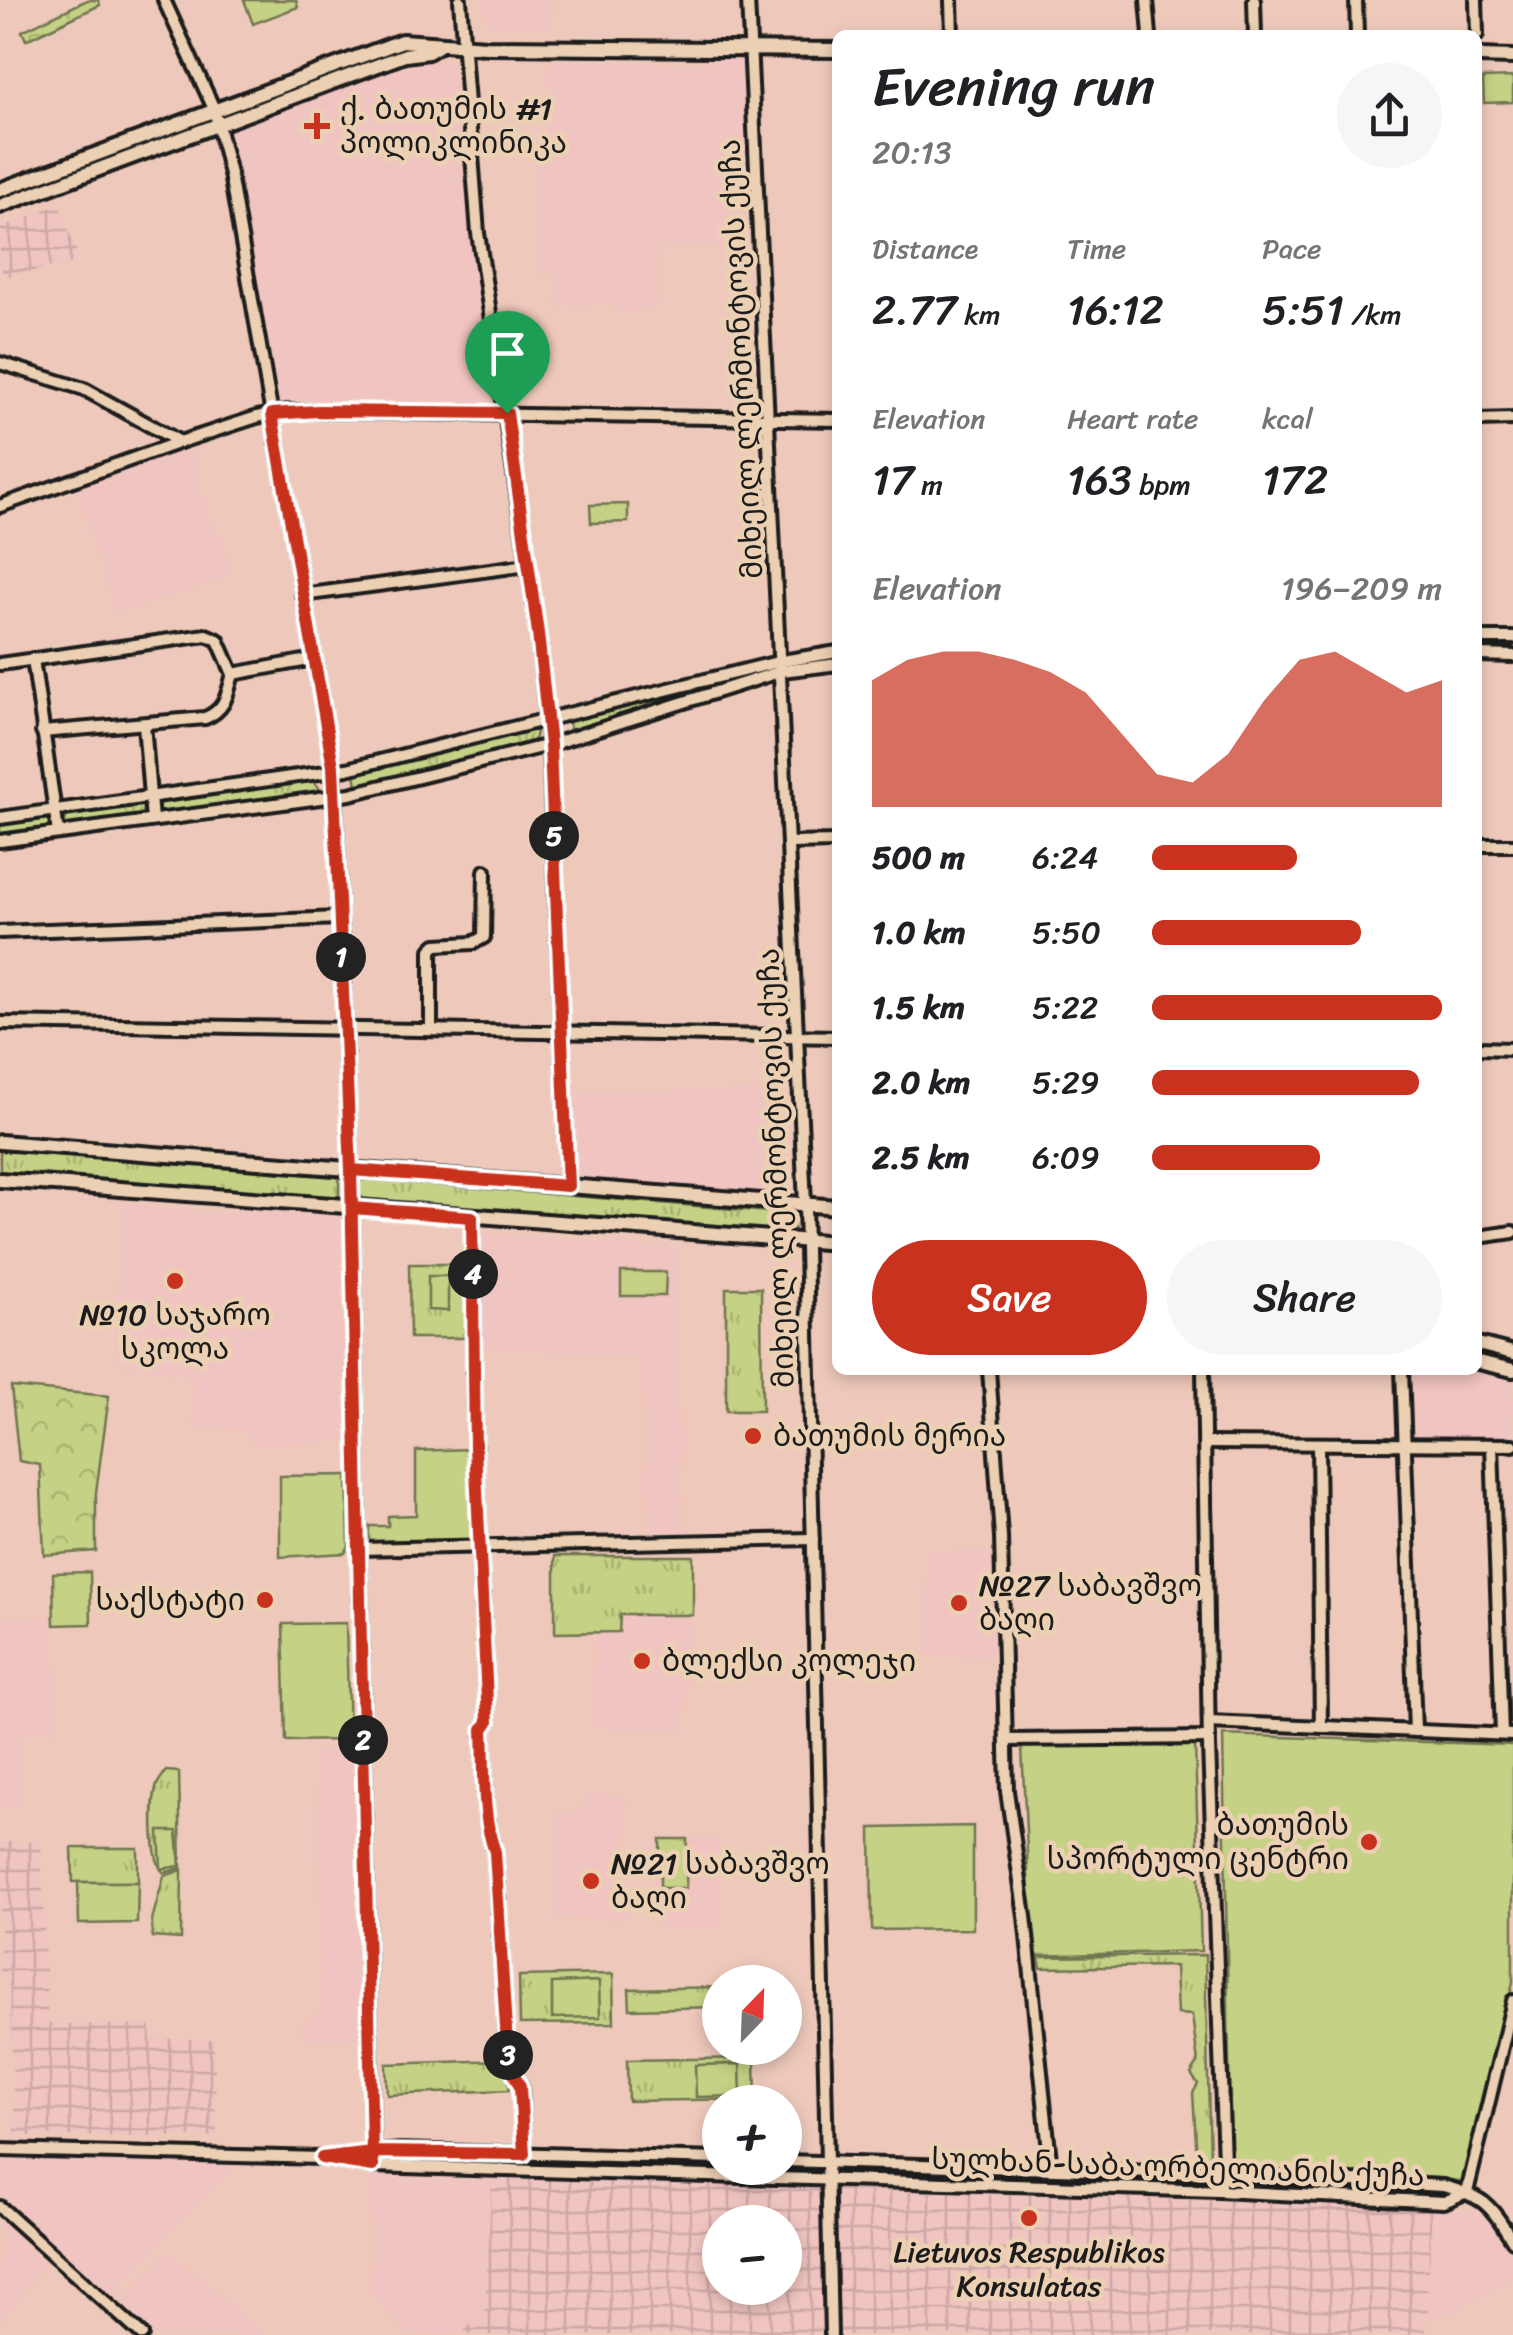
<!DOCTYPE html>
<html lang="en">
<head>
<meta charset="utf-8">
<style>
	:root { --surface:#fff; --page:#f6f6f6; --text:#202124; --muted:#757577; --accent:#c8321e }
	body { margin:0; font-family:Sriracha,"Noto Sans Georgian",sans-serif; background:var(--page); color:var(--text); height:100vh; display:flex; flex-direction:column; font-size:38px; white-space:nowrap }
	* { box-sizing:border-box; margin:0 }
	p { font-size:32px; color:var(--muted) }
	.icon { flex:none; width:55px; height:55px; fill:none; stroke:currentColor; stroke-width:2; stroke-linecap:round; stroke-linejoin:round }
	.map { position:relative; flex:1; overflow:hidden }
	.details { position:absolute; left:832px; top:30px; width:650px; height:1345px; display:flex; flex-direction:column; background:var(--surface); border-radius:15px; box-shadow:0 5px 15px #0003 }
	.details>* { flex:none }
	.needle { width:65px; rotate:23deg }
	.controls { position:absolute; left:702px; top:1965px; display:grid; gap:20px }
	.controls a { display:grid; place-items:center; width:100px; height:100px; border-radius:50%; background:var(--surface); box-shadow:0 5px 15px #0003; font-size:50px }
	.pin { position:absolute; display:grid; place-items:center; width:85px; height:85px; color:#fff; margin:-102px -42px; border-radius:50% 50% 50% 0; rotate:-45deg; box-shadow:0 0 10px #0007 }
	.pin .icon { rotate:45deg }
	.km { position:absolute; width:50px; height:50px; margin:-25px; border-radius:50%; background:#222; color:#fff; font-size:28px; line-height:50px; text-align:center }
	.round { display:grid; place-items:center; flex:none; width:105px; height:105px; border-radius:52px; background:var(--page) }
	.headline { display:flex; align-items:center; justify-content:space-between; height:170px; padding:0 40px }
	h1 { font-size:55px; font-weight:600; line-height:75px }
	.metrics { display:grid; grid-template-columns:repeat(3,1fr); gap:15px; height:170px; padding:10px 40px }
	.metrics div { display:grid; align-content:center }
	.metrics b { font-size:42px; font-weight:600 }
	.metrics small { font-size:28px; font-weight:400 }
	.metrics p { font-size:28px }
	.chart { height:280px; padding:20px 40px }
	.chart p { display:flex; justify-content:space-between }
	.chart svg { width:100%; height:180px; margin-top:10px; fill:var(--accent); opacity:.7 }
	.primary-button { display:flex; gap:20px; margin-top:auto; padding:20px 40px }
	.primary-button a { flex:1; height:115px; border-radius:60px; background:var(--accent); color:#fff; font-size:40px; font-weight:600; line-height:115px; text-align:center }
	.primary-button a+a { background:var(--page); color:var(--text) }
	ul { padding:0 40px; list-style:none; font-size:32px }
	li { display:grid; grid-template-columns:160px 120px 1fr; align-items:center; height:75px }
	li i { height:25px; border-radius:12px; background:var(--accent) }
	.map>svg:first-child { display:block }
	.built { fill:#f0c4c0 }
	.industrial { fill:url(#industrial-grid); fill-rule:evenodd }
	.grass { fill:url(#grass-tufts); stroke:#707650; stroke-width:2.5 }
	.forest { fill:url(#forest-crowns); stroke:#707650; stroke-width:2.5 }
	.park { fill:#c5d185; stroke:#707650; stroke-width:2.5 }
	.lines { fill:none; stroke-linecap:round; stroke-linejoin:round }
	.minor-casing { stroke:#1c1c1c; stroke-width:18 }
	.major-casing { stroke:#1c1c1c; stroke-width:20 }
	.minor { stroke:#ecd0b3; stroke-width:10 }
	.major { stroke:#ecd0b3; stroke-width:12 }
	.route-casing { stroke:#fff; stroke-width:20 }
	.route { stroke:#c8321e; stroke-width:12 }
	.poi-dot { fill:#c8321e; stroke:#ecd0b3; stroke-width:4 }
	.labels { text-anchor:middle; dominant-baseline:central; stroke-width:9; stroke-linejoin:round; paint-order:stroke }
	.poi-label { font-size:30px; fill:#1c1c1c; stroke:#ecd0b3; text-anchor:start }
	.street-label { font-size:30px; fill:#1c1c1c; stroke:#ecd0b3 }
</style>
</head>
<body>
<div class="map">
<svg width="1513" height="2335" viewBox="0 0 1513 2335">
	<defs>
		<pattern id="industrial-grid" width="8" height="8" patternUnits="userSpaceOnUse" patternTransform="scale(2.5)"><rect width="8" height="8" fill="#f0c4c0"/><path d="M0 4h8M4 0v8" fill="none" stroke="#cda8a4"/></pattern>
		<pattern id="grass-tufts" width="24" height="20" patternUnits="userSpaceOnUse" patternTransform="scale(2.5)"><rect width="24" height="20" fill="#c5d185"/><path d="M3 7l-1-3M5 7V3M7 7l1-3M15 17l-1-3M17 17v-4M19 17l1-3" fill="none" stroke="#a9b372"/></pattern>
		<pattern id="forest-crowns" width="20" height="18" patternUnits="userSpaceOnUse" patternTransform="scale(2.5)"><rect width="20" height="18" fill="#c5d185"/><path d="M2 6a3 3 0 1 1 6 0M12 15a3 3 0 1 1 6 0" fill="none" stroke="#a9b372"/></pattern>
	</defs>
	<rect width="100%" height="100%" fill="#eec9bb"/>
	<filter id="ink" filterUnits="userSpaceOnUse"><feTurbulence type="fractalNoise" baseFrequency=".01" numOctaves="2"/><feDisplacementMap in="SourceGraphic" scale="20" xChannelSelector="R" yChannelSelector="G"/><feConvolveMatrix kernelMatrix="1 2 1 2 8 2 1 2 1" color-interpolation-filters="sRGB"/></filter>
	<g filter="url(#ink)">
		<g class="built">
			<path d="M483,0h70v27h-66z"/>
			<path d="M719,57l25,1 9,190 -96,-2v62l-43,7 -2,-12 -57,4v-32l-16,-1 -8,-141 17,-1 1,-71 160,3z"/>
			<path d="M418,62h30l5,4 11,117 28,213 -9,7 -205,-3 -52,-268 163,-63z"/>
			<path d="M191,448l23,86 7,-2 10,42h-5v5l-111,35 -39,-126z"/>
			<path d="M572,1090l216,1 5,104 -220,-16z"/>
			<path d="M124,1203l108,11 1,-4 100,6 7,4 4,222 -93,3 -3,-14 -56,-4 2,-50 -80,-13 1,-19 -3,-1z"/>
			<path d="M480,1233l198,16 -1,110 8,173h-37l-7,-175 -161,-9z"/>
			<path d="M1410,1370h66l37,9v64l-96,-1 -6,-5z"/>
			<path d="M926,1551h63l7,106 -69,-2z"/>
			<path d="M0,1572l2,46 51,-2 5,115 -40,3 6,73 -24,1z"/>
			<path d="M619,1615h71v74l-4,1 -1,42 -92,-4 1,-96h25z"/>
			<path d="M316,1750h35l8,288 -57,1 -1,-16 21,-12z"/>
			<path d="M582,1794l44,1v124h-70v-107h25z"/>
			<path d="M719,1837l2,90 -65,2 -2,-91z"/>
			<path d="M0,2154l237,11 -128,132 -109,-99z"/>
			<path d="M370,2168l122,5 -7,137 -25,25h-54l-36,-42z"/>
			<path d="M0,2207l53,47 -53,70z"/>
			<path d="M1432,2207l53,3 28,45v22l-60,37 -27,5z"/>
			<path d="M168,2250l98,85h-115l-34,-30z"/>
		</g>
		<g class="industrial">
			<path d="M59,204l21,57 -76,16 -4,-13v-36z"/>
			<path d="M41,1841l7,182 102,3 1,13h63l3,98 -202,-1 -6,-160h-9v-134z"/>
			<path d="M492,2173l332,9 5,153h-369l25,-25zM720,2222h65v66h-65z"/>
			<path d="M836,2189l596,18 -6,128h-588z"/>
		</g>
		<g class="grass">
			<path d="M760,671v3l-190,56 -1,-8z"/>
			<path d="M531,728l5,4 -2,9 -177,45 -2,-13z"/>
			<path d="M313,780l6,8 -2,6 -152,20 -7,-3 -1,-8 6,-3z"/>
			<path d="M139,804l4,1 -1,11 -75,12 -3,-4 4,-11z"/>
			<path d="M48,815l6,10 -2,4 -52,7v-13z"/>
			<path d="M0,1149l333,27 6,2v18l-7,3 -332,-27z"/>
			<path d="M367,1179l425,35 2,16 -4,3 -425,-33 -6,-5v-14z"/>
			<path d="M409,1264h64l1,74h-64z"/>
			<path d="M726,1288h35l1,123h-36z"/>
			<path d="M555,1556h138v59h-73l-1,17 -64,1z"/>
			<path d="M166,1771l13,1 2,96 -17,5c-13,-11 -13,-71 -7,-88 2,-5 6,-9 9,-14z"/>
			<path d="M72,1848h66v34h-65z"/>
			<path d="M182,1870l-1,69 -29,-2v-17l12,-44z"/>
			<path d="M1205,1955l5,205h-13l-4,-67 5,-9 -7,-10 7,-11 -6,-48 -15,-1 -2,-48 -134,2 -2,-11z"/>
			<path d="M613,1974l1,49 -94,1 -1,-48z"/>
			<path d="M720,1987v20l-90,2 -1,-20z"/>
			<path d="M755,2058l1,41 -128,2 -1,-41z"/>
			<path d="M502,2060l8,30 -123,5 -1,-31z"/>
		</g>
		<g class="forest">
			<path d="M87,0h11l2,5 -74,35 -4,-9z"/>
			<path d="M11,1387l98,9 -13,96v59l-52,4 -4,-90 -21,-4z"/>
		</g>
		<g class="park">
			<path d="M244,0h52l2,7 -45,17z"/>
			<path d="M1513,77v25l-29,1 -1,-25z"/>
			<path d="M628,504v18l-37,1 -1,-18z"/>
			<path d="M621,1272h45l-1,24h-44z"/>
			<path d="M428,1276h20v35l-20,-1z"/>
			<path d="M468,1449l7,91 -106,3v-17h19v-10l28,-1v-64z"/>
			<path d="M347,1475l2,71 -4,7 -65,4v-81z"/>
			<path d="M90,1572l1,52 -37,1 -1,-52z"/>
			<path d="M346,1623l3,117 -63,1 -3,-117z"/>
			<path d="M1223,1735l290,10v237l-46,194 -7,5 -229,-13z"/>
			<path d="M1195,1744l6,207 -169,5 -10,-209z"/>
			<path d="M973,1826v103l-101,1 -1,-102z"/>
			<path d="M159,1831h18l3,35 -19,3z"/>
			<path d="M660,1839h27l-1,49h-26z"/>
			<path d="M78,1882h60l-1,41 -58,1z"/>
			<path d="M599,1981l1,36 -48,1v-35z"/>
			<path d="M740,2064l1,32 -45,1 -1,-32z"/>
		</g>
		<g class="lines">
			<g class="minor-casing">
				<g id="minor">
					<path d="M164,0l50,109 16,65 104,597 17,399 22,996"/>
					<path d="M460,0l18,233 60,400 11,112 19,441"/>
					<path d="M748,0l57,1204 26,1131"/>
					<path d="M951,0l1,35"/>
					<path d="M1147,0l3,35"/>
					<path d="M1254,0l1,35"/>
					<path d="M1356,0l1,35"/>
					<path d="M1476,0l1,35"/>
					<path d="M0,363l84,26 96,53"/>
					<path d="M1478,420l35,-1"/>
					<path d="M0,506l180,-64 77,-25 30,-6 551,9"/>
					<path d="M302,595l226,-30"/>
					<path d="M1478,638h35"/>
					<path d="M1478,655l35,1"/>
					<path d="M33,659l25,174"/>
					<path d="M0,664l206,-29 12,5 15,34c-6,20 -7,36 -28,44l-163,14"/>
					<path d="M233,674l81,-15"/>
					<path d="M144,724l8,96"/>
					<path d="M0,818l347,-49 435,-108 56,-9"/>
					<path d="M0,841l350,-47 199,-49 233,-74 56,-7"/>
					<path d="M789,843l49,-1"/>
					<path d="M1478,845h35"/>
					<path d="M0,932l339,-14"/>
					<path d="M0,1023l838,14"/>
					<path d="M431,1030v-80l5,-5 37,-2 11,-6 1,-66"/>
					<path d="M1478,1048l35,1"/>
					<path d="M472,1217l3,230 13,275 -5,7c2,40 -2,85 12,124l13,208 13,26 3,68"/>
					<path d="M1478,1237l35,-5"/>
					<path d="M989,1370l12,167 6,254 18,125 26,254"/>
					<path d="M1203,1370l6,376 15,416 -5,29"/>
					<path d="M1402,1370l13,361"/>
					<path d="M1206,1443l307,2"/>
					<path d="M1318,1444l3,283"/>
					<path d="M1492,1445l10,289"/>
					<path d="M359,1549l454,-10"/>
					<path d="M1209,1722l304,13"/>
					<path d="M1006,1740l203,-2"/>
					<path d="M0,2150l322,8 51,8 846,25 225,11 23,-10"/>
					<path d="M338,2156l62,-6 320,9"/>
					<path d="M785,2161l439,13 219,12c43,11 47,19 70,55"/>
					<path d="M1467,2192l46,-191"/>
					<path d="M0,2207l142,128"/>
				</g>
			</g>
			<g class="major-casing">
				<g id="major">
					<path d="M1478,56l35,1"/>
					<path d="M0,190l402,-149 84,6 352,3"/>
					<path d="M0,206l405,-151 23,-3 10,-6"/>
					<path d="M0,1142l838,65"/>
					<path d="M0,1180l838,63"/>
					<path d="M1478,1344l35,9"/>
					<path d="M1478,1362l35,8"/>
				</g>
			</g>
			<use href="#minor" class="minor"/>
			<use href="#major" class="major"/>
		</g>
	</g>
	<g class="lines" filter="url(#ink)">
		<g class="route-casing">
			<path id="route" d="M507,413l-189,-2 -46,3 61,352 18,404 1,59 20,923 -50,6 51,8 -1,-14 152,2 -4,-67 -12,-26 -13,-209c-14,-38 -10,-83 -12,-123l5,-7 -13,-275 -3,-230 -120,-9 -1,-38 217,16 -18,-441 -12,-112 -31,-220"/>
		</g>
		<use href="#route" class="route"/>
	</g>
	<g class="poi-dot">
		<path d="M312 111h10v10h10v10h-10v10h-10v-10h-10v-10h10z"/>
		<circle cx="175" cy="1281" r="10"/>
		<circle cx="753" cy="1436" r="10"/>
		<circle cx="265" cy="1600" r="10"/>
		<circle cx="959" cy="1603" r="10"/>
		<circle cx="642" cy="1661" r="10"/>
		<circle cx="1369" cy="1842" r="10"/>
		<circle cx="591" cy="1881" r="10"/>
		<circle cx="1029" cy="2218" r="10"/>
	</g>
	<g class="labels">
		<g class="poi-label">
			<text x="340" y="109">ქ. ბათუმის #1<tspan x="340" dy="34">პოლიკლინიკა</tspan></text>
			<text x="175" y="1315" text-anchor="middle">№10 საჯარო<tspan x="175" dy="34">სკოლა</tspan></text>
			<text x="773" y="1436">ბათუმის მერია</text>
			<text x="979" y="1586">№27 საბავშვო<tspan x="979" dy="34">ბაღი</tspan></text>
			<text x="245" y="1600" text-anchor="end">საქსტატი</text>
			<text x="662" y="1661">ბლექსი კოლეჯი</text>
			<text x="1349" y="1825" text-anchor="end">ბათუმის<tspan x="1349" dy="34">სპორტული ცენტრი</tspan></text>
			<text x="611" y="1864">№21 საბავშვო<tspan x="611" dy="34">ბაღი</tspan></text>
			<text x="1029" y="2252" text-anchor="middle">Lietuvos Respublikos<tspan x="1029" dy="34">Konsulatas</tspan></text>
		</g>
		<g class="street-label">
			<text transform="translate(741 359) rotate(-93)">მიხეილ ლერმონტოვის ქუჩა</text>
			<text transform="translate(776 1168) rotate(-92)">მიხეილ ლერმონტოვის ქუჩა</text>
			<text transform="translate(1178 2167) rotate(2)">სულხან-საბა ორბელიანის ქუჩა</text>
		</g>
	</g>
</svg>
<div class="controls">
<a><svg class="needle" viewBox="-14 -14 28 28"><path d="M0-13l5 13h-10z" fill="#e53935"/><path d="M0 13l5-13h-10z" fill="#757577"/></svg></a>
<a>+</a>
<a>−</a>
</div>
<div class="pin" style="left:507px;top:413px;background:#1e9e55"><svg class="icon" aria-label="arrive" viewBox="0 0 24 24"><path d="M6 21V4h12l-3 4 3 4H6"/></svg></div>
<b class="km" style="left:341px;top:957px">1</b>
<b class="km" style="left:363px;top:1740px">2</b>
<b class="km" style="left:508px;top:2055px">3</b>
<b class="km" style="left:473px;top:1274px">4</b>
<b class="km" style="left:554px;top:836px">5</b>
<section class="details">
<div class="headline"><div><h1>Evening run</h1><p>20:13</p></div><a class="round"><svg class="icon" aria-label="share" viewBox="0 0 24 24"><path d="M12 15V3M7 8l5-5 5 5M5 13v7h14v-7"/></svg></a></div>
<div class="metrics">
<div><p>Distance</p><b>2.77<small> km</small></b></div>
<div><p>Time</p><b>16:12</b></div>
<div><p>Pace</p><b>5:51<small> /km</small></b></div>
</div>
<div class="metrics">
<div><p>Elevation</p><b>17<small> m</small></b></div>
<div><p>Heart rate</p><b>163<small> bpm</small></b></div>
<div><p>kcal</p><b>172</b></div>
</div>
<div class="chart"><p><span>Elevation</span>196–209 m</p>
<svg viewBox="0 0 160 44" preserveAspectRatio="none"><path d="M0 44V13L10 8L20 6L30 6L40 8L50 11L60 16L70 26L80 36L90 38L100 31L110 18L120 8L130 6L140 11L150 16L160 13V44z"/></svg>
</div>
<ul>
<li><b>500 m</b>6:24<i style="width:50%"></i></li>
<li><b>1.0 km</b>5:50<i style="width:72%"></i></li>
<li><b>1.5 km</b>5:22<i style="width:100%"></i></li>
<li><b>2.0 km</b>5:29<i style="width:92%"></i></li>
<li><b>2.5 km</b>6:09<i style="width:58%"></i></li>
</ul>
<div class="primary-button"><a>Save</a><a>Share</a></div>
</section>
</div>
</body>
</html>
